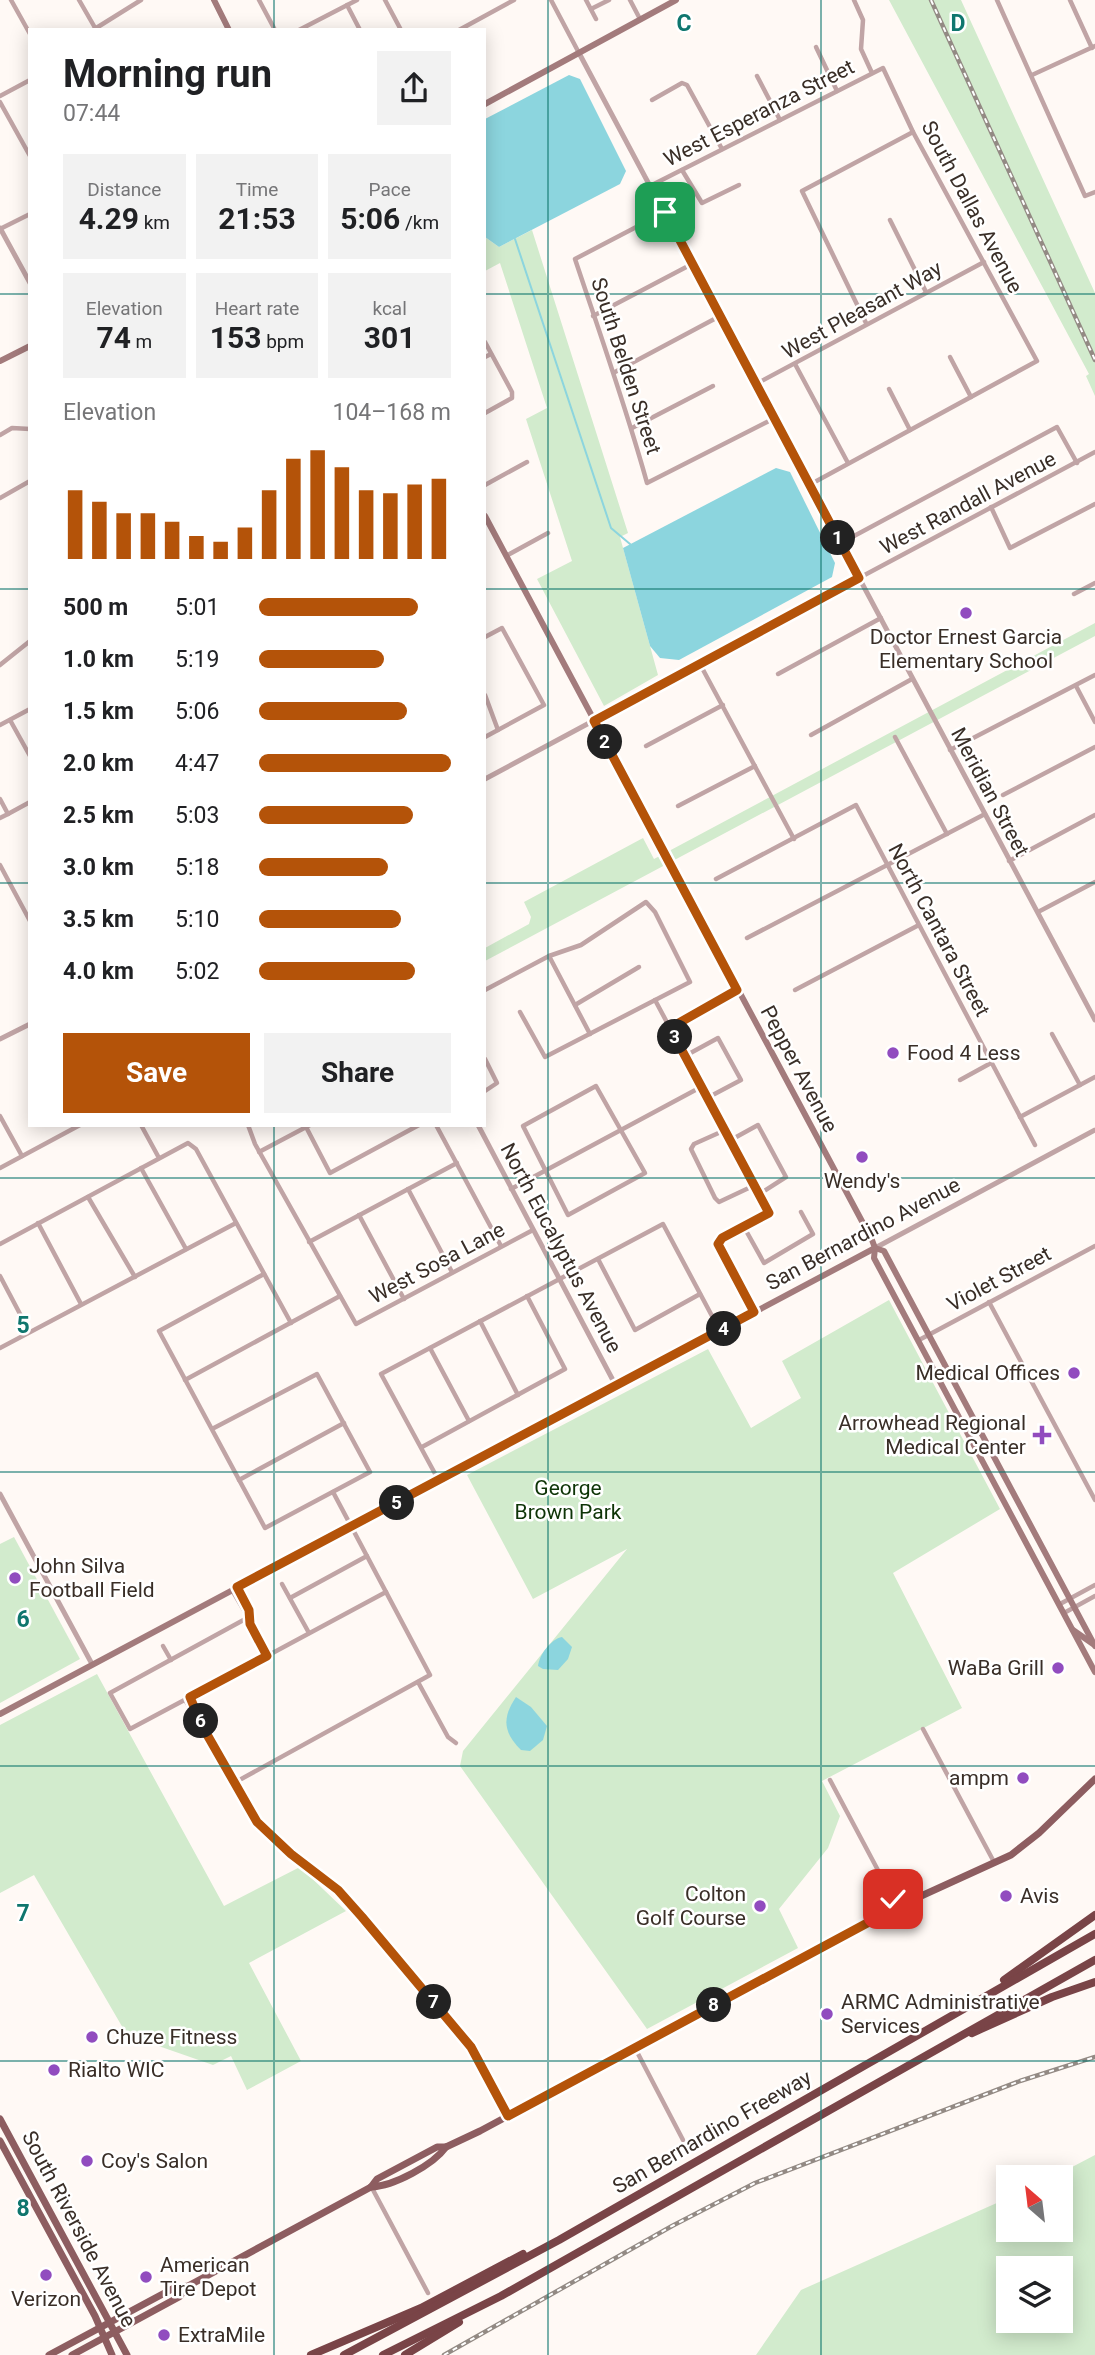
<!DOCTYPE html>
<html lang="en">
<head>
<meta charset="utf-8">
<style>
	:root { --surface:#fff; --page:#f2f2f2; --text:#202124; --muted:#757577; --accent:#b45309 }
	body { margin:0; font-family:Roboto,sans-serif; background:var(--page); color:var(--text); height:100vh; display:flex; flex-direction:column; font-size:26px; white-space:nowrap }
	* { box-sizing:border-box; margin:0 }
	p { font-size:23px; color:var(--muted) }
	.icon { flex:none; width:38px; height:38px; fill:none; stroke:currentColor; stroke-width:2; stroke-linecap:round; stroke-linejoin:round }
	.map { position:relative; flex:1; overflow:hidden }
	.panel { position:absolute; left:28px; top:28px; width:458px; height:1099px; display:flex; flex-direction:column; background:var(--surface); border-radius:0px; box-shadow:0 4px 18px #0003 }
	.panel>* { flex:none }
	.needle { width:46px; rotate:332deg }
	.tools { position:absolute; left:996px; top:2165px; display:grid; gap:14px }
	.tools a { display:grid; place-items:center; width:77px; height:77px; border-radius:0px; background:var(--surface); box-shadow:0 4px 18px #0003; font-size:35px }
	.pin { position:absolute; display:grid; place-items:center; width:60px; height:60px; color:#fff; margin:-30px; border-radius:14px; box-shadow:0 4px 10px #0006 }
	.km { position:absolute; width:35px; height:35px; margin:-18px; border-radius:50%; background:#222; color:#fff; font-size:19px; line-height:35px; text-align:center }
	.round { display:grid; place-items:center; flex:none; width:74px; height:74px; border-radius:0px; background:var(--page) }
	.overview { display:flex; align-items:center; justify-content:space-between; height:119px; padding:0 35px }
	h1 { font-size:38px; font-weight:700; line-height:52px }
	.figures { display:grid; grid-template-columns:repeat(3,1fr); gap:10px; height:119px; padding:7px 35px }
	.figures div { display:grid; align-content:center; border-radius:0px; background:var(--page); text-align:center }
	.figures b { font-size:30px; font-weight:700 }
	.figures small { font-size:19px; font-weight:400 }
	.figures p { font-size:19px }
	.chart { height:196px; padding:14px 35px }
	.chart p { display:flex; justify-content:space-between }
	.chart svg { width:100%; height:126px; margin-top:7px; stroke:var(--accent); stroke-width:6 }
	.button { display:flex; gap:14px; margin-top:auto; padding:14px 35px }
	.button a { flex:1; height:80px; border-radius:0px; background:var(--accent); color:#fff; font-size:28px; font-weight:700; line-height:80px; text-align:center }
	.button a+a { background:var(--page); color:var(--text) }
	ul { padding:0 35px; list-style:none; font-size:23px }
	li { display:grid; grid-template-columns:112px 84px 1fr; align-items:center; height:52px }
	li i { height:18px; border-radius:9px; background:var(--accent) }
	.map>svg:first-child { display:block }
	.green { fill:#d2ebcd; fill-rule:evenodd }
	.water { fill:#8cd5de }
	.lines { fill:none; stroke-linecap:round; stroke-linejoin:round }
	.stream { stroke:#8cd5de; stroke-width:2 }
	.minor { stroke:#c0a4a5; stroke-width:4.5 }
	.tertiary { stroke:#c0a4a5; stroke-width:5 }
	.secondary { stroke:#a37b7c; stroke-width:6 }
	.primary { stroke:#8d5d60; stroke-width:7 }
	.motorway { stroke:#794447; stroke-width:8 }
	.rail-casing { stroke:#938a84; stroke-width:4.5 }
	.rail { stroke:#fff; stroke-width:2; stroke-dasharray:5; stroke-linecap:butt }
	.route-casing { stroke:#fff; stroke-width:14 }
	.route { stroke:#b45309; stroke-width:9 }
	.grid { fill:none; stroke:#0f766e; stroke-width:2; stroke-opacity:0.55 }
	.poi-dot { fill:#914cbf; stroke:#fff; stroke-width:2.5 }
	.labels { text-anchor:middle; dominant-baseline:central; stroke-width:5; stroke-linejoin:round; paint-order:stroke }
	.street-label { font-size:21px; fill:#392e27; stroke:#fff }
	.poi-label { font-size:21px; fill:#392e27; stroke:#fff; text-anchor:start }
	.park-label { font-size:21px; fill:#0e3407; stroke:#fff }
	.grid-label { font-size:23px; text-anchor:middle; font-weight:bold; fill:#0f766e; stroke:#fff; stroke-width:5; stroke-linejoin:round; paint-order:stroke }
</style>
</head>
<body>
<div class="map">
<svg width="1095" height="2355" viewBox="0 0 1095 2355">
	<rect width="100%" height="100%" fill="#fff9f5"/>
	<g class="green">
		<path d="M889,0h72l134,293v103l-9,-20 3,-2z"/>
		<path d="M532,230l96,303 -8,4 38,138 -54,31 -67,-127 35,-18 -46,-142 21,-11 -47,-145 -15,8v-34l14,10z"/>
		<path d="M1095,623v13l-610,325v-13l44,-24 2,-7 -7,-15 119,-64 11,21z"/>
		<path d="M889,1300l111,209 -107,64 69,135 -140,73 18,35 -12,32 -49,61 19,39 -151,81 -187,-263 3,-15 164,-202 -94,50 -66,-124 241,-126 43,79 50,-30 -19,-37z"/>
		<path d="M14,1537l66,122 -80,44v-159z"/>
		<path d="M97,1674l127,232 76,-39 46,44 -97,52 52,98 -54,29 -16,-34 -18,9 -86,-30 -93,-160 -34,18v-168z"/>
		<path d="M1095,2155v200h-339l45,-65 207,-92v32h52v-53h-7zM1008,2268h52v52h-52z"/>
	</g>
	<g class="water">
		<path d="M569,75l11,4 46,92 -6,13 -121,63 -14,-10v-118z"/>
		<path d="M776,468l14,4 45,91 -3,14 -153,83 -19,-2 -10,-12 -27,-98z"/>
		<path d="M562,1637l10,10 -4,12 -10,11 -15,-1 -5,-3c1,-11 13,-27 24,-29z"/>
		<path d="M516,1697l15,10 16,19 -4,14 -13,11 -9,-1c-18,-18 -19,-32 -5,-53z"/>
	</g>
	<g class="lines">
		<path class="stream" d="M515,239l96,289 19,16"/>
		<g class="minor">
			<path d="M11,0l19,34"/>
			<path d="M79,0l15,26"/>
			<path d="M259,0l16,30"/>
			<path d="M385,0l16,30"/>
			<path d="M551,0l28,53"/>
			<path d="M586,0l10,19"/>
			<path d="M630,0l10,19"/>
			<path d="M854,0l9,20 -2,29 11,24"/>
			<path d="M997,0l88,196 10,-4"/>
			<path d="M1070,0l22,48"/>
			<path d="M347,5l13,25"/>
			<path d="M591,9l18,-9"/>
			<path d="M93,30l48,-30"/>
			<path d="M299,30l58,-30"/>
			<path d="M459,30l55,-30"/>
			<path d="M816,47l21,44"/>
			<path d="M1032,75l63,-29"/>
			<path d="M757,76l23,44"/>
			<path d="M0,96l30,-16"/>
			<path d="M652,100l30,-17 5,2 35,64"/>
			<path d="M0,102l30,54"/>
			<path d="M682,170l20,33 37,-18"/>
			<path d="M650,186l233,-118 30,64 124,229 -226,123"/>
			<path d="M665,212l-90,47c25,75 51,148 72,224l126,-64"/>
			<path d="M890,220l36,72"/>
			<path d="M0,229l30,-15"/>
			<path d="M593,316l99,-52"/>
			<path d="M866,323l-64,-132 111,-59"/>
			<path d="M485,342l27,50v6l-27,15"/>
			<path d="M485,357l6,-3"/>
			<path d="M950,357l21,40"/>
			<path d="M795,364l53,99"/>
			<path d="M615,372l105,-56"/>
			<path d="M756,384l228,-122"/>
			<path d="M889,389l21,41"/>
			<path d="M632,428l81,-42"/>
			<path d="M0,435l12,-7 18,1"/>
			<path d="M485,485l42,-23"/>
			<path d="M0,498l30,-17"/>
			<path d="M991,507l19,41 85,-44"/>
			<path d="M841,543l216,-116 20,36"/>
			<path d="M506,556l42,-23"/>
			<path d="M859,578l236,-126"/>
			<path d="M1074,594l21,-11"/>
			<path d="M485,637l17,-9 42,77 -59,32"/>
			<path d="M0,665l30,-24"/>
			<path d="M701,666l93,173"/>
			<path d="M778,674l103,-56"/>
			<path d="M1076,686l19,36"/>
			<path d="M485,695l13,35"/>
			<path d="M10,720l20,36"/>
			<path d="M0,725l30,-16"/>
			<path d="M811,735l101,-56"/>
			<path d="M895,737l52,97"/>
			<path d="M646,746l77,-41"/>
			<path d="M950,750l145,-75"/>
			<path d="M1003,795l92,-48"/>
			<path d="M0,799l8,15 22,-12"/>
			<path d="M678,806l77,-40"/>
			<path d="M0,818l8,-4"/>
			<path d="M1009,861l86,-46"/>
			<path d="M0,865l30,56"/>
			<path d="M716,879l140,-74 179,340"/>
			<path d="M1038,912l57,-30"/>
			<path d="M747,938l238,-124"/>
			<path d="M549,956l41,78"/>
			<path d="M485,990l64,-34 32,-11 65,-43 9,10 35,70 -145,75 -25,-45"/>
			<path d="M795,990l122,-64"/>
			<path d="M655,1000l114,213 -47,25 -4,6 36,69"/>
			<path d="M575,1005l64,-38"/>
			<path d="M670,1028l68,-37"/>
			<path d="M1052,1034l28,51"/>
			<path d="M685,1056l33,-18 23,42 -34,18"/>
			<path d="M485,1059l12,24 -12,8"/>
			<path d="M960,1080l31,-17"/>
			<path d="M596,1086l49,87 -77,42 -45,-89z"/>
			<path d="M0,1116l22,40"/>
			<path d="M1020,1117l75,-40"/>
			<path d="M141,1125l18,33"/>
			<path d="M248,1125l7,19 101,180 177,-94"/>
			<path d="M305,1125l25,48 89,-48"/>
			<path d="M436,1125l65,121"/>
			<path d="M723,1131l-29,13 -3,5 24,49 4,4 34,-16"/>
			<path d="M729,1141l29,-16 28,52 -28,18"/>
			<path d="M259,1152l51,-27"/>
			<path d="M0,1168l80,-43"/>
			<path d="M141,1168l45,81"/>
			<path d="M408,1189l44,83"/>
			<path d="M511,1189l190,-102"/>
			<path d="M88,1197l47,80"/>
			<path d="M359,1215l45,84"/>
			<path d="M38,1223l43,81"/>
			<path d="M744,1227l20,36 49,-29 -12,-22"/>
			<path d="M309,1242l148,-79"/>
			<path d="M0,1244l188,-101 8,6 95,174"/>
			<path d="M598,1259l37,71 65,-36"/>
			<path d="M0,1276l29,55"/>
			<path d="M989,1302l106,198"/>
			<path d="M480,1321l38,74"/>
			<path d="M919,1340l176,-94"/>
			<path d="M0,1348l236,-125"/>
			<path d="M430,1348l39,73"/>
			<path d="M185,1380l155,-84"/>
			<path d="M212,1429l105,-55 53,98 -105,56 -106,-197 105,-57"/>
			<path d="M422,1447l143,-78 -38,-73"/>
			<path d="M239,1480l105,-57"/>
			<path d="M439,1481l-58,-107 282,-150 57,107"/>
			<path d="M282,1584l27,49"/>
			<path d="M237,1587c12,23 17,45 30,69l119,-64"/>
			<path d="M232,1590l16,27"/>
			<path d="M290,1598l77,-42"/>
			<path d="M1060,1604l35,-19"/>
			<path d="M1064,1613l31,-17"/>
			<path d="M249,1617l-139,76 20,36 137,-73"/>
			<path d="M163,1646l8,14"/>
			<path d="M418,1682l30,55 8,6"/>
			<path d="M185,1700l16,24 -11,-27"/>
			<path d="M201,1724l56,98 34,32 47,36 23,27 110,130 37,69"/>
			<path d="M923,1729l71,133"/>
			<path d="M830,1780l67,126"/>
			<path d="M234,1783l196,-108 -97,-183"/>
			<path d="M635,2048l48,92"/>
			<path d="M372,2188l56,105"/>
		</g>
		<g class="tertiary">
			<path d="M579,53l516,967"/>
			<path d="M0,228l30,55"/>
			<path d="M485,779l374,-201"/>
			<path d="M0,1039l30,-15"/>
			<path d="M478,1125l138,261"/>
			<path d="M875,1248l220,-118"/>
			<path d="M0,1494l92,170"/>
		</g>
		<g class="secondary">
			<path d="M214,0l15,30"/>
			<path d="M485,104l191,-104"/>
			<path d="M0,361l30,-15"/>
			<path d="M485,516l387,724 3,8 -1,10 221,414"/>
			<path d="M875,1248l9,3 211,395"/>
			<path d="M1073,1630l20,14"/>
			<path d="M0,1714l875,-466"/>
		</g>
		<g class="primary">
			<path d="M0,2119l127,236"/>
			<path d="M0,2141l95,175 17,39"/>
			<path d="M371,2187c23,-1 62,-22 75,-40"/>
			<path d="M49,2355l125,-67 14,-2 183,-99 6,-8 60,-32h9l34,-16 417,-224 114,-52 28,-22 56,-54"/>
			<path d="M72,2355l107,-58 8,-10"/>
		</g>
		<g class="motorway">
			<path d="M1004,1980l91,-65"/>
			<path d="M972,2033l80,-36 43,-15"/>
			<path d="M311,2355l110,-47 102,-54"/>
			<path d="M344,2355l215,-115 536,-306"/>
			<path d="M383,2355l118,-59 594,-336"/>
			<path d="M405,2355l54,-33"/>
		</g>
		<g class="rail-casing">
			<g id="rail">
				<path d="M931,0l164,360"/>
				<path d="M444,2355l228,-129 83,-43 265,-102 75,-24"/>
			</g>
		</g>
		<use href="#rail" class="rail"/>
	</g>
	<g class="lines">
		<g class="route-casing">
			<path id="route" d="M665,212l194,366 -265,143 143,269 -67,38 99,185 -47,25 -4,6 36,68 -517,275 12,23 1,14 17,32 -77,41 11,27 56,98 34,32 47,36 24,27 109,130 37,69 389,-209 -4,-8"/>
		</g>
		<use href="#route" class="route"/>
	</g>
	<path class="grid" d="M274,0v30M548,0v2355M821,0v2355M0,294h30M485,294h610M0,589h30M485,589h610M0,883h30M485,883h610M274,1125v1230M0,1178h1095M0,1472h1095M0,1766h1095M0,2061h1095"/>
	<g class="poi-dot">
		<circle cx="966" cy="613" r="7"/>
		<circle cx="893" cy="1053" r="7"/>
		<circle cx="862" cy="1157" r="7"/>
		<circle cx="1074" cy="1373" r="7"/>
		<path d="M1038.5 1424.5h7v7h7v7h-7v7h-7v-7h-7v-7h7z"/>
		<circle cx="15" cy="1578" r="7"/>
		<circle cx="1058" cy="1668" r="7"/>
		<circle cx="1023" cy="1778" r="7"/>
		<circle cx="1006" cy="1896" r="7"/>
		<circle cx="760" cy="1906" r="7"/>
		<circle cx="827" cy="2014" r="7"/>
		<circle cx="92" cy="2037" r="7"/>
		<circle cx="54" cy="2070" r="7"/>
		<circle cx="87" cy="2161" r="7"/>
		<circle cx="46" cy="2275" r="7"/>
		<circle cx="146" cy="2277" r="7"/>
		<circle cx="164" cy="2335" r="7"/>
	</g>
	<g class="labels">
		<g class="street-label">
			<text transform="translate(759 113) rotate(-27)">West Esperanza Street</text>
			<text transform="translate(972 207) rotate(62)">South Dallas Avenue</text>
			<text transform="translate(862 310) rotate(-29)">West Pleasant Way</text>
			<text transform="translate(626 366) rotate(72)">South Belden Street</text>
			<text transform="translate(968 503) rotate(-28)">West Randall Avenue</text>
			<text transform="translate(990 792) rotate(62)">Meridian Street</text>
			<text transform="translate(939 930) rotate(62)">North Cantara Street</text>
			<text transform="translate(799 1069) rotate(62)">Pepper Avenue</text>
			<text transform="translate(863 1234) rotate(-28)">San Bernardino Avenue</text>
			<text transform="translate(561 1248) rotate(62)">North Eucalyptus Avenue</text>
			<text transform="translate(437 1263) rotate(-28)">West Sosa Lane</text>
			<text transform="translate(999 1279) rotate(-28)">Violet Street</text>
			<text transform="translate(712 2132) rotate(-30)">San Bernardino Freeway</text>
			<text transform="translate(79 2229) rotate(62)">South Riverside Avenue</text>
		</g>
		<g class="poi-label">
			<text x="966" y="637" text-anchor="middle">Doctor Ernest Garcia<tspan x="966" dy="24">Elementary School</tspan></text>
			<text x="907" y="1053">Food 4 Less</text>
			<text x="862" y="1181" text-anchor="middle">Wendy's</text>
			<text x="1060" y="1373" text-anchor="end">Medical Offices</text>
			<text x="1026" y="1423" text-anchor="end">Arrowhead Regional<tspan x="1026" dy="24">Medical Center</tspan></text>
			<text x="29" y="1566">John Silva<tspan x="29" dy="24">Football Field</tspan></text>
			<text x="1044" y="1668" text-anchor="end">WaBa Grill</text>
			<text x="1009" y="1778" text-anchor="end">ampm</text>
			<text x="746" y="1894" text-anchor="end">Colton<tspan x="746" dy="24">Golf Course</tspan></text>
			<text x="1020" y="1896">Avis</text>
			<text x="841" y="2002">ARMC Administrative<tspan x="841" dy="24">Services</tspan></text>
			<text x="106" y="2037">Chuze Fitness</text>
			<text x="68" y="2070">Rialto WIC</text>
			<text x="101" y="2161">Coy's Salon</text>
			<text x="160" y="2265">American<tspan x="160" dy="24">Tire Depot</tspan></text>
			<text x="46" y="2299" text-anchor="middle">Verizon</text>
			<text x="178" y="2335">ExtraMile</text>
		</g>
		<g class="park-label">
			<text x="568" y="1488">George<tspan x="568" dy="24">Brown Park</tspan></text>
		</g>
	</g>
	<g class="grid-label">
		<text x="684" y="31">C</text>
		<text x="958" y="31">D</text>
		<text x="23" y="1333">5</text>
		<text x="23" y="1627">6</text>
		<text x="23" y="1921">7</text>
		<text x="23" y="2216">8</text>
	</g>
</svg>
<div class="tools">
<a><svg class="needle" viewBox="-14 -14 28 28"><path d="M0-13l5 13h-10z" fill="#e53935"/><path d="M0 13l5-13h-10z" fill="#757577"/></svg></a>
<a><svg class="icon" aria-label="layers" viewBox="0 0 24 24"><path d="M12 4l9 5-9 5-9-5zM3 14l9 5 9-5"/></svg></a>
</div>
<div class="pin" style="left:665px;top:212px;background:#1e9e55"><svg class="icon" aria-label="arrive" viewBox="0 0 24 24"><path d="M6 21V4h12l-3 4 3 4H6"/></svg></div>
<div class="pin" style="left:893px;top:1899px;background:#d93025"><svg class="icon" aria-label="check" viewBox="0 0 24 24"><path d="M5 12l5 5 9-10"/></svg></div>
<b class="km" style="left:838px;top:538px">1</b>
<b class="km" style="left:605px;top:742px">2</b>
<b class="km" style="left:675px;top:1037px">3</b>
<b class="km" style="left:724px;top:1329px">4</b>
<b class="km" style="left:397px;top:1503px">5</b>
<b class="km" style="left:201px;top:1721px">6</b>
<b class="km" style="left:434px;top:2002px">7</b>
<b class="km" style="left:714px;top:2005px">8</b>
<section class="panel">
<div class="overview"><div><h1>Morning run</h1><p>07:44</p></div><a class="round"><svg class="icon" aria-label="share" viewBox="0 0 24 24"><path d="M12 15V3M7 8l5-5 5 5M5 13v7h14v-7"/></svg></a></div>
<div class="figures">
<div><p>Distance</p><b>4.29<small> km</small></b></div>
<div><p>Time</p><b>21:53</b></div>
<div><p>Pace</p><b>5:06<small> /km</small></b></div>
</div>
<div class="figures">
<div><p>Elevation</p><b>74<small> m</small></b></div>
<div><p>Heart rate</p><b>153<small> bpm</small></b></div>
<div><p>kcal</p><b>301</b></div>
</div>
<div class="chart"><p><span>Elevation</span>104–168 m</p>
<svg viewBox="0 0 160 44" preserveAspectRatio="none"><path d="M5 44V20M15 44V24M25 44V28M35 44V28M45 44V31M55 44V36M65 44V38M75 44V33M85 44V20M95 44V9M105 44V6M115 44V12M125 44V20M135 44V21M145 44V18M155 44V16"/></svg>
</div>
<ul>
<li><b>500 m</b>5:01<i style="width:83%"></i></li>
<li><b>1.0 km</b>5:19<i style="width:65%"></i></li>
<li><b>1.5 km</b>5:06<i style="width:77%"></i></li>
<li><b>2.0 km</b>4:47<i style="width:100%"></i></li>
<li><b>2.5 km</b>5:03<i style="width:80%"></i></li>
<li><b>3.0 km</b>5:18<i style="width:67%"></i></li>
<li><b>3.5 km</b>5:10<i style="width:74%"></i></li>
<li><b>4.0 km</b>5:02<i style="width:81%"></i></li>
</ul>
<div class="button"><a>Save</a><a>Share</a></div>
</section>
</div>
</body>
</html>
